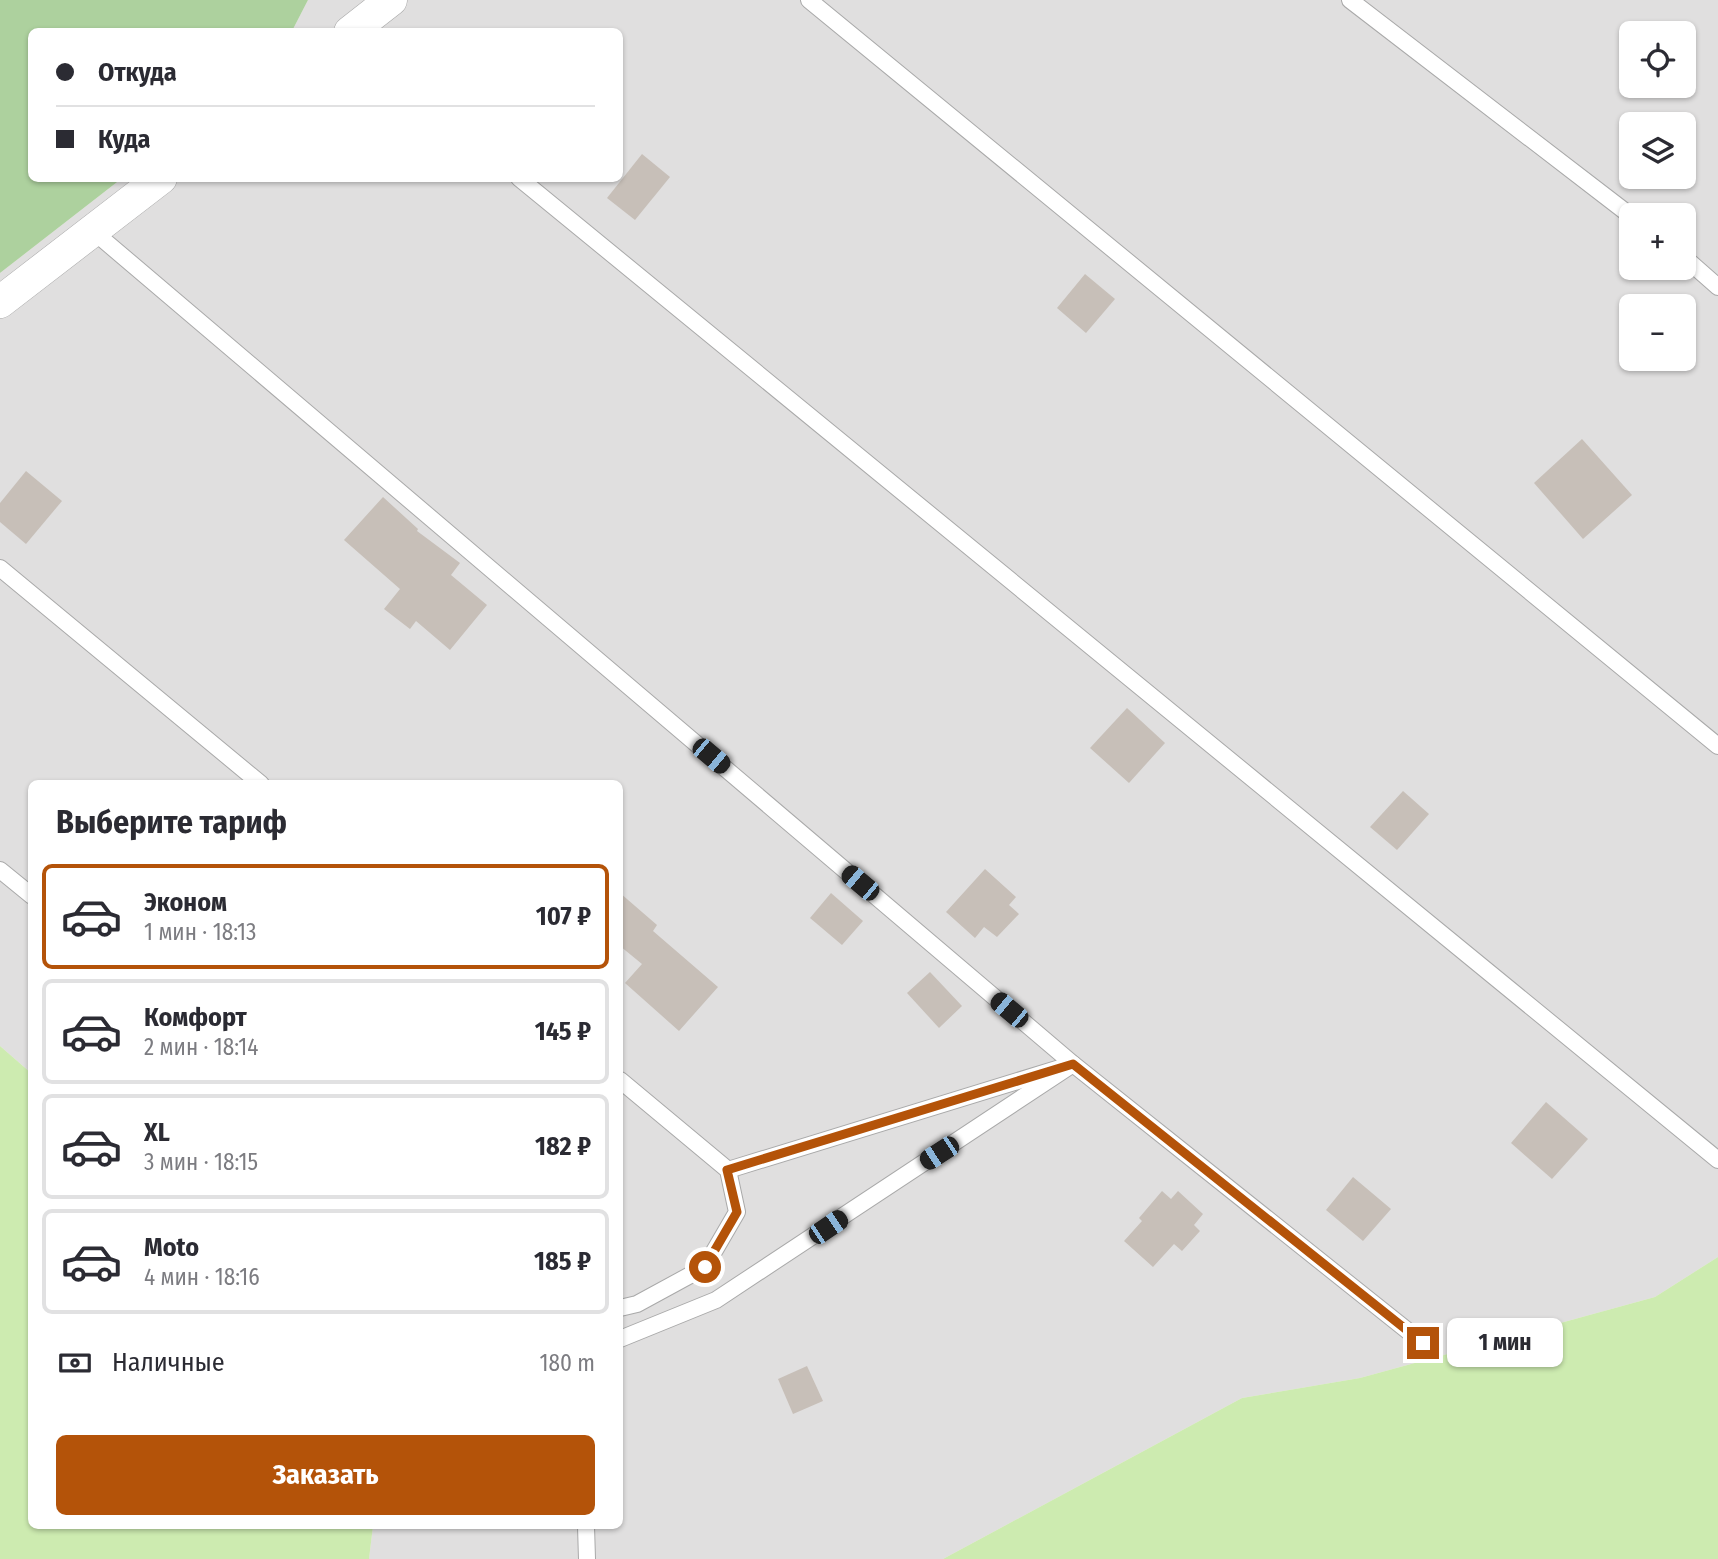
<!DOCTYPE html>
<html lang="ru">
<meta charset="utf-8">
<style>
:root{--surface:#fff;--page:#f2f2f3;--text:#2b2b33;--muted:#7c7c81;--line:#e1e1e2;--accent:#b45309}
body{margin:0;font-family:"Fira Sans Condensed",sans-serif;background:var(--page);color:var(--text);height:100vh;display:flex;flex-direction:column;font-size:26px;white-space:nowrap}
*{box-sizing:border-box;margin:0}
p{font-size:23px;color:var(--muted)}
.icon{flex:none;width:38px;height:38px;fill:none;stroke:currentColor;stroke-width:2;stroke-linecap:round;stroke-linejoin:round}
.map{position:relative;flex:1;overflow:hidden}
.side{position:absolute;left:28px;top:780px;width:595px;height:749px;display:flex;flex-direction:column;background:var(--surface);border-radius:10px;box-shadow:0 2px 5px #0004}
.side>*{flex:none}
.top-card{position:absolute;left:28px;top:28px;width:595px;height:154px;border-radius:10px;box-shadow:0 2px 5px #0004;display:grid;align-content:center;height:154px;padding:0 28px;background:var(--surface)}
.fabs{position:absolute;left:1619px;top:21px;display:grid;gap:14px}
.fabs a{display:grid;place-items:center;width:77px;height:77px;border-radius:10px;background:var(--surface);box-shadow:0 2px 5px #0004;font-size:35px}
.end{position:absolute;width:32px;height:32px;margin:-16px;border:9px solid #b45309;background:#fff;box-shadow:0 0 0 4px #fff}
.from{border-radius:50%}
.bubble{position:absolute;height:49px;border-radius:10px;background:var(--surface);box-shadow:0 2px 5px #0004;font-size:23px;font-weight:700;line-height:49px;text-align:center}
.car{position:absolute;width:21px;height:42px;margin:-21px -10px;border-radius:9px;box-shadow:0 0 5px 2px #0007;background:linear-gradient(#222 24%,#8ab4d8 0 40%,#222 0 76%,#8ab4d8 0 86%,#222 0)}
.top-card b{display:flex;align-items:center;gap:24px;height:66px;font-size:26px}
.top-card b+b{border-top:2px solid var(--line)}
.top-card i{width:18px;height:18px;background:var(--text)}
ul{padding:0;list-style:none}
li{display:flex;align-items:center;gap:21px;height:105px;margin:0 14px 10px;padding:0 14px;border:4px solid var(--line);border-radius:10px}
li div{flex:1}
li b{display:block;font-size:26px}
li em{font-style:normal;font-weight:700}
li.active{border-color:var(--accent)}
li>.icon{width:63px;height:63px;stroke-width:1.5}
h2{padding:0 28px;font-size:32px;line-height:84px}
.pay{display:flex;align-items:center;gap:18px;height:77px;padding:0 28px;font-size:26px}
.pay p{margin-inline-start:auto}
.action{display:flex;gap:14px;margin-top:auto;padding:14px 28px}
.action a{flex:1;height:80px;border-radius:10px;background:var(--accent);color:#fff;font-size:28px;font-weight:700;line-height:80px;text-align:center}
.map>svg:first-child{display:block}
.residential{fill:#e0dfdf;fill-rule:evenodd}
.grass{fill:#cdebb0}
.forest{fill:#add19e}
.building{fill:#c7bfb8}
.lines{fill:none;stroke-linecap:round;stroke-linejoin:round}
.lane-casing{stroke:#a9a9a9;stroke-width:18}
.street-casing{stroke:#a9a9a9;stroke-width:33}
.lane{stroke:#fff;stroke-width:16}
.street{stroke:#fff;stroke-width:32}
.route{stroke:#b45309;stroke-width:9}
</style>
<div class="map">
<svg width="1718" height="1559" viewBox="0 0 1718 1559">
<rect width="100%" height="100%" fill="#f2efe9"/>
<path class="residential" d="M 308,0 L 1718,0 L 1718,1257 L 1655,1297 L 1360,1378 L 1242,1398 L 943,1559 L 369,1559 L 373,1526 L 620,1526 L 620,784 L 32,784 L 31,1073 L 0,1046 L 0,273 L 121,179 L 620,178 L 620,32 L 292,31 ZM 1631,33 L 1684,33 L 1684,86 L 1631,86 ZM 1631,124 L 1684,124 L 1684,177 L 1631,177 ZM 1631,215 L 1684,215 L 1684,268 L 1631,268 ZM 1631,306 L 1684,306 L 1684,359 L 1631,359 Z"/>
<g class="grass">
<path d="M 0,1046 L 31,1073 L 32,1526 L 373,1526 L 369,1559 L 0,1559 Z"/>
<path d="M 1718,1257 L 1718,1559 L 943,1559 L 1242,1398 L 1360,1378 L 1655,1297 Z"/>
</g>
<path class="forest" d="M 0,0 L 308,0 L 292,31 L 32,32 L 32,178 L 121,179 L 0,273 Z"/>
<g class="building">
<path d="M 642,154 L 670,177 L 635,220 L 607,198 Z"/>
<path d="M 1085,274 L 1115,299 L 1086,333 L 1057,308 Z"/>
<path d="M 1582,439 L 1632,495 L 1583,539 L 1534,483 Z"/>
<path d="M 26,471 L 62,501 L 26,544 L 0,522 L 0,503 Z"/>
<path d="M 383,497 L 418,529 L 417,531 L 460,563 L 451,575 L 487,605 L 450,650 L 416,621 L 410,629 L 384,609 L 400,589 L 344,540 Z"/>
<path d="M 1127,708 L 1165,743 L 1129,783 L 1090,748 Z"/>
<path d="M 1403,791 L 1429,814 L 1397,850 L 1370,827 Z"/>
<path d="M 985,869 L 1016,897 L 1009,905 L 1019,914 L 997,937 L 984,927 L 975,938 L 946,912 Z"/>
<path d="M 620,893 L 657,925 L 653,931 L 718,987 L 679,1031 L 625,983 L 642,964 L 620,946 Z"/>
<path d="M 831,893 L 863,921 L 842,945 L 810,918 Z"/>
<path d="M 930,972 L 962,1006 L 939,1028 L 907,993 Z"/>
<path d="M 1546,1102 L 1588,1139 L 1552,1179 L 1511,1143 Z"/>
<path d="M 1353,1177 L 1391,1209 L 1363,1241 L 1326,1210 Z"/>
<path d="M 1162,1191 L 1171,1199 L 1178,1191 L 1203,1214 L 1194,1225 L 1200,1231 L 1182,1251 L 1174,1244 L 1153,1267 L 1124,1241 L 1142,1221 L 1139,1218 Z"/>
<path d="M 807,1366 L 823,1401 L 793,1414 L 778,1379 Z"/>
</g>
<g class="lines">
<defs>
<g id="lane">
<path d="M 809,0 L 1718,746"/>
<path d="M 1350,0 L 1631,216"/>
<path d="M 519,178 L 1718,1160"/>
<path d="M 93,231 L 1073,1064 L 728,1170"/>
<path d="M 1684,257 L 1718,287"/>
<path d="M 0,568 L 261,784"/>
<path d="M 0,870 L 32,896"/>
<path d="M 620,1080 L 728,1170 L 737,1212 L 705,1267 L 637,1304 L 620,1308"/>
<path d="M 620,1339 L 716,1300 L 1073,1064 L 1423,1343"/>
<path d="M 586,1526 L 587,1559"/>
</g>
<g id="street">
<path d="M 350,32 L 391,0"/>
<path d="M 0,302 L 161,178"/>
</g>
</defs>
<use href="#lane" class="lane-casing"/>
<use href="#street" class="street-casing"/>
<use href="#lane" class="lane"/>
<use href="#street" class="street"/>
</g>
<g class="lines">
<path class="route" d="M 705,1267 L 737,1212 L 727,1170 L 1073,1064 L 1423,1343"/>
</g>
</svg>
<div class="fabs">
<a><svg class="icon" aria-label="locate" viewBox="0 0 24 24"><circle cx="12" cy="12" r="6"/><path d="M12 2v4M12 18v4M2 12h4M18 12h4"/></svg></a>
<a><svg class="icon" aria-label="layers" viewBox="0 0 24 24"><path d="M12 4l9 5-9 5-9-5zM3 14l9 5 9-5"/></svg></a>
<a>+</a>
<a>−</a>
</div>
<i class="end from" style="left:705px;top:1267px"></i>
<i class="end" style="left:1423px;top:1343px"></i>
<div class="bubble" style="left:1447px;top:1318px;width:116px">1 мин</div>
<i class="car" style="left:711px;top:756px;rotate:130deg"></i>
<i class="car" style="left:860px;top:883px;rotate:310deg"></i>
<i class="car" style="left:1009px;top:1010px;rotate:310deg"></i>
<i class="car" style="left:939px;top:1153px;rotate:237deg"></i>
<i class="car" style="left:828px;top:1227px;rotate:56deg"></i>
<div class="top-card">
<b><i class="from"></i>Откуда</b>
<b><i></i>Куда</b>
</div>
<section class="side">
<h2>Выберите тариф</h2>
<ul>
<li class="active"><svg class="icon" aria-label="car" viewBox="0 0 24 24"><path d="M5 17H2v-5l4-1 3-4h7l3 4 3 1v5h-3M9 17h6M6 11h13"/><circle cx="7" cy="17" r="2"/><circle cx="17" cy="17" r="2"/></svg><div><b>Эконом</b><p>1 мин · 18:13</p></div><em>107 ₽</em></li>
<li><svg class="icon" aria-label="car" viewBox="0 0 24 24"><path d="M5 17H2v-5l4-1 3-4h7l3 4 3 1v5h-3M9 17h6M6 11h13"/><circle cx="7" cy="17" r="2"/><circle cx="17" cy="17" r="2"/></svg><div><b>Комфорт</b><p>2 мин · 18:14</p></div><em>145 ₽</em></li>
<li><svg class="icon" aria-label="car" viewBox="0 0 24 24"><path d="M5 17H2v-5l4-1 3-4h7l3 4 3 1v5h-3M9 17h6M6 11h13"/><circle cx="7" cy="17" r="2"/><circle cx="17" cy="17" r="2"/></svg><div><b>XL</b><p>3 мин · 18:15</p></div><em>182 ₽</em></li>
<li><svg class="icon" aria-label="car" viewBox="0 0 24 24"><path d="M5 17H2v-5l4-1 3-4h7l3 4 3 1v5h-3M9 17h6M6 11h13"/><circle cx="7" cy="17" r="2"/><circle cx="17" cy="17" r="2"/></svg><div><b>Moto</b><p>4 мин · 18:16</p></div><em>185 ₽</em></li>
</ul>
<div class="pay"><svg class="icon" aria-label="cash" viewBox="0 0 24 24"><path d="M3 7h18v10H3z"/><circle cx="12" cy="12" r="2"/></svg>Наличные<p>180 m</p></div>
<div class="action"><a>Заказать</a></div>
</section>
</div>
